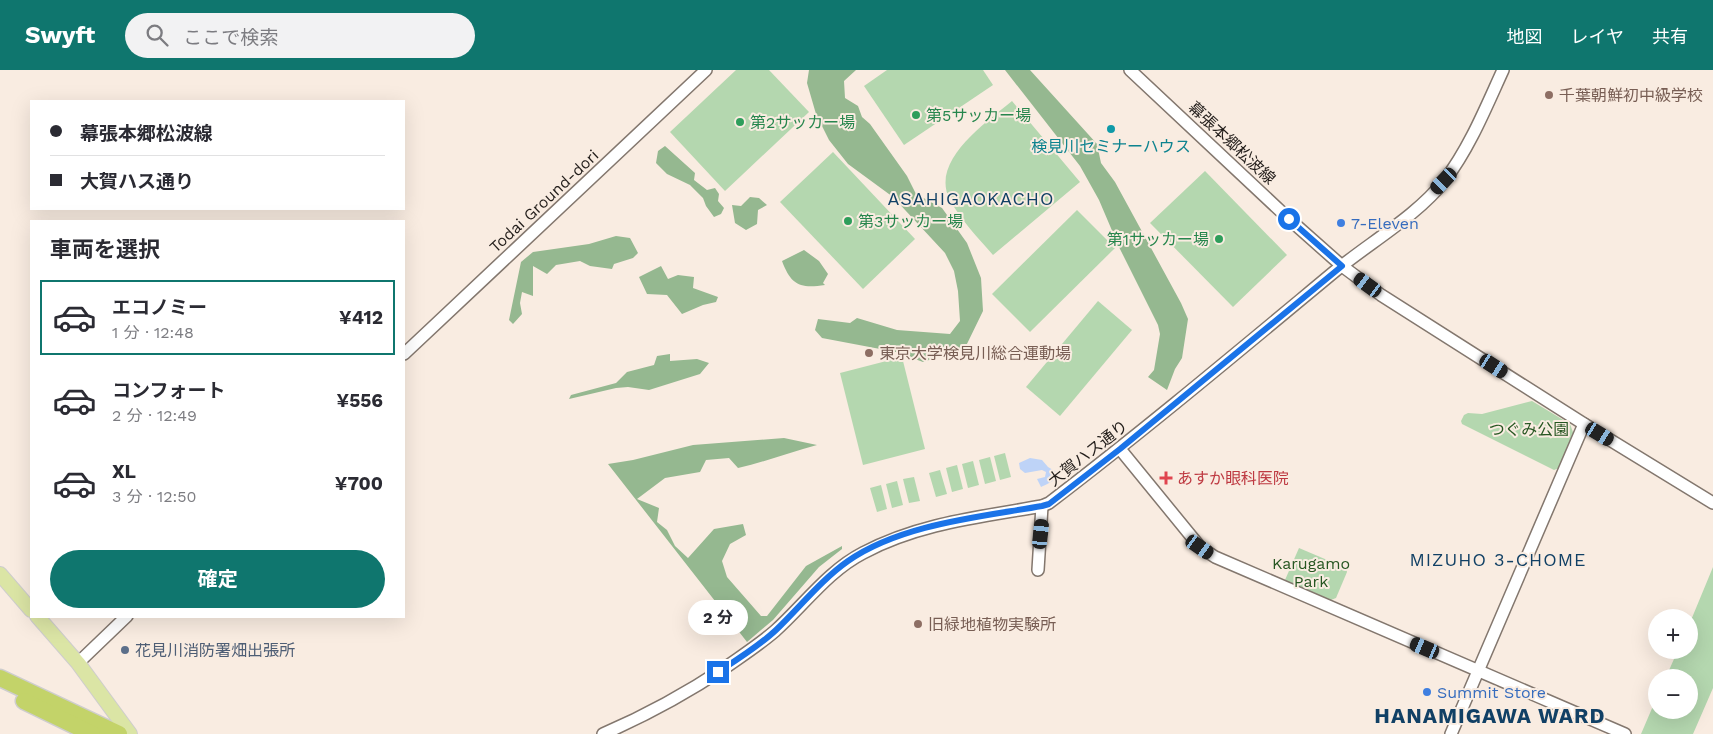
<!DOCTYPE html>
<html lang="ja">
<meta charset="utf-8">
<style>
:root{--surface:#fff;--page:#f2f2f3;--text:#2b2b33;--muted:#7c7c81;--line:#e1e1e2;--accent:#0f766e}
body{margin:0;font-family:"Work Sans","Noto Sans JP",sans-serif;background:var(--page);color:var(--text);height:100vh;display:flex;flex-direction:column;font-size:19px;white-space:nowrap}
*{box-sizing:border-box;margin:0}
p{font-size:16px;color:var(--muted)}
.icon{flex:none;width:28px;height:28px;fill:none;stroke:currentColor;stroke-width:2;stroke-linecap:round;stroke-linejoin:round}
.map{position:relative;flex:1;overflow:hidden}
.drawer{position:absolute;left:30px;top:150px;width:375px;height:398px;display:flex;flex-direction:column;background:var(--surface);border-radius:0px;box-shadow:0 5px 20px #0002}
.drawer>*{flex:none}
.top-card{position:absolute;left:30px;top:30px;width:375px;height:110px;border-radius:0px;box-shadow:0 5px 20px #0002;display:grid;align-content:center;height:110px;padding:0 20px;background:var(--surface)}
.fabs{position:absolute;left:1648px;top:539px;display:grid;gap:10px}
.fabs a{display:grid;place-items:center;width:50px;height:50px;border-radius:50%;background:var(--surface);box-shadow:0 5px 20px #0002;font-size:25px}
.end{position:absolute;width:22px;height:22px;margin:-11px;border:6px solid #1a73e8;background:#fff;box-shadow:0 0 0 2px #fff}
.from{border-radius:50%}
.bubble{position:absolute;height:35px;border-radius:18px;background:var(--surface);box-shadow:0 5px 20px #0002;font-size:16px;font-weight:700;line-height:35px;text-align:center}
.car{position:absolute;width:15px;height:30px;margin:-15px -8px;border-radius:6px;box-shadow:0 0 4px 1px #0007;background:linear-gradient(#222 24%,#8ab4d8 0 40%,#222 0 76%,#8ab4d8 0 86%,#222 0)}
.top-card b{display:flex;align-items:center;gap:18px;height:48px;font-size:19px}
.top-card b+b{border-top:1px solid var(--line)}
.top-card i{width:12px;height:12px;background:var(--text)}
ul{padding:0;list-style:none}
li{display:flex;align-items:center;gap:15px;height:75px;margin:0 10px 8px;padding:0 10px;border:2px solid transparent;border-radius:0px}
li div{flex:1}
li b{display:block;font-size:19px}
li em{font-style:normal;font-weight:700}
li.selected{border-color:var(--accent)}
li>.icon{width:45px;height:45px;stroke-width:1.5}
h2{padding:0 20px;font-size:22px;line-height:60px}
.cta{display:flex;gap:10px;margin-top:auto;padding:10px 20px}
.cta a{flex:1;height:58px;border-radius:30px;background:var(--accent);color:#fff;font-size:20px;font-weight:700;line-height:58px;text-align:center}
header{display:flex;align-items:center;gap:30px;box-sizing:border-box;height:70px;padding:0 25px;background:var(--accent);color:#fff}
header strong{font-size:24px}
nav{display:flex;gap:28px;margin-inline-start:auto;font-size:18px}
.search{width:350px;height:45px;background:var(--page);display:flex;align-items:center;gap:12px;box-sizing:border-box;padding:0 18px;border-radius:28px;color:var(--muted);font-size:19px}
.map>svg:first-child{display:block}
.green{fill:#b4d7af}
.forest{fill:#95b890}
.water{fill:#bed3f7}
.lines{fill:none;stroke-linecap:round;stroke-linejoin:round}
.tertiary-casing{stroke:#83776e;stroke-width:14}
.primary-casing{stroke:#cecdcd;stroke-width:16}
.motorway-casing{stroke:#cecdcd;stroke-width:19}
.tertiary{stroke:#fff;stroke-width:11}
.primary{stroke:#dbe5a5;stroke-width:14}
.motorway{stroke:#c3d369;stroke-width:16}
.route{stroke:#1a73e8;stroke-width:6}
.education-dot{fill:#8d6e63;stroke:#f9ece1;stroke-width:2}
.leisure-dot{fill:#2e9e5b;stroke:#f9ece1;stroke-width:2}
.culture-dot{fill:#0f9aa8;stroke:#f9ece1;stroke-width:2}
.shop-dot{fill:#3f7fe0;stroke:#f9ece1;stroke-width:2}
.health-dot{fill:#e0444e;stroke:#f9ece1;stroke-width:2}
.service-dot{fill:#5c6f8a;stroke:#f9ece1;stroke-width:2}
.labels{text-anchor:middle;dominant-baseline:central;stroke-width:4;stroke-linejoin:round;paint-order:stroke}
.education-label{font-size:16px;fill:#785e54;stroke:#f9ece1;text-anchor:start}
.leisure-label{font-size:16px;fill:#27864d;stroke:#f9ece1;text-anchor:start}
.street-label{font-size:16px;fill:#221d1a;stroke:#f9ece1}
.culture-label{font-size:16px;fill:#0d838f;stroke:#f9ece1}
.shop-label{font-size:16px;fill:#366cbe;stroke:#f9ece1;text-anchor:start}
.park-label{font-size:16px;fill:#265621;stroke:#f9ece1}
.health-label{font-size:16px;fill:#be3a42;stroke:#f9ece1;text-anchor:start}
.service-label{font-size:16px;fill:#4e5e75;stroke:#f9ece1;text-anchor:start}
.neighbourhood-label{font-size:18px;letter-spacing:1px;fill:#114065;stroke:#f9ece1}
.district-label{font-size:21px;font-weight:bold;letter-spacing:1px;fill:#114065;stroke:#f9ece1}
</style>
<header>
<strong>Swyft</strong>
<div class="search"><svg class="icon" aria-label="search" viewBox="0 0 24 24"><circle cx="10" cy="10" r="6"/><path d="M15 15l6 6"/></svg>ここで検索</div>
<nav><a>地図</a><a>レイヤ</a><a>共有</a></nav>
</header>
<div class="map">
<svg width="1713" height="664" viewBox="0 0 1713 664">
<rect width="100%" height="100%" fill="#f9ece1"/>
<g class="green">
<path d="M 736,0 L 769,0 L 809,42 L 725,121 L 670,62 Z"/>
<path d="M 887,0 L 983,0 L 993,15 L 904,75 L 864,16 Z"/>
<path d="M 1012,31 L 1080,112 L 993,185 C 978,168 961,150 950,130 C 929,91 987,52 1012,31 Z"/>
<path d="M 833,82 L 915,169 L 863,219 L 780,132 Z"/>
<path d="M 1205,101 L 1287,185 L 1233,237 L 1150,153 Z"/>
<path d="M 1077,140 L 1115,178 L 1030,262 L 992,224 Z"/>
<path d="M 1098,231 L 1132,260 L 1060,346 L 1026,317 Z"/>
<path d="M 902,287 L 925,379 L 863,395 L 840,303 Z"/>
<path d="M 1532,331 L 1570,354 L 1574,365 L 1559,398 L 1554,400 L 1462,354 L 1461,351 L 1464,345 L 1468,343 L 1482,344 Z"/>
<path d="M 1005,383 L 1011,407 L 1000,410 L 994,386 Z"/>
<path d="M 990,387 L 996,411 L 985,414 L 979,390 Z"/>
<path d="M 973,391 L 979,415 L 968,418 L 962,394 Z"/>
<path d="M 957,395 L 963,419 L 952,422 L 946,398 Z"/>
<path d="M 940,400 L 947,424 L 936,427 L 929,403 Z"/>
<path d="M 914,407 L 920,431 L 909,433 L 903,409 Z"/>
<path d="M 897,411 L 903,435 L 892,438 L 886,414 Z"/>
<path d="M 881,415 L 887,439 L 877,442 L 870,418 Z"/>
<path d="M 1299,478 L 1346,498 L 1347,502 L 1336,528 L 1331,530 L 1285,510 Z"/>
<path d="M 1713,497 L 1713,618 L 1693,664 L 1641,664 L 1656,629 L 1656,640 L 1689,640 L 1689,608 L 1666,607 L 1678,580 L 1689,580 L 1689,555 Z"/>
</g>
<g class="forest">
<path d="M 809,0 L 856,0 L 844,11 L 845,28 L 858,36 L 862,47 L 870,54 L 907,106 L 916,124 L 942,138 L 967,173 L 981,208 L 983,241 L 965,278 L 923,292 L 896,282 L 822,268 L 815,260 L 818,249 L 850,253 L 857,248 L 897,260 L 950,264 L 960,251 L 958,221 L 954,201 L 945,183 L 893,127 L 848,94 L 829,70 L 816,44 L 807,13 Z"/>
<path d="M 1005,0 L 1030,0 L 1097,74 L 1101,93 L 1115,112 L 1181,233 L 1188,249 L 1182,288 L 1175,299 L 1167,320 L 1148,307 L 1154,300 L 1160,264 L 1158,255 L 1119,177 L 1099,130 L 1080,96 Z"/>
<path d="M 665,76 L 695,103 L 694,110 L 707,120 L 715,118 L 719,124 L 718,131 L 724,138 L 721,144 L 714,147 L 706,136 L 703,128 L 690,115 L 667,104 L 656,93 L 658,81 Z"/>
<path d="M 750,127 L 759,128 L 767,135 L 758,140 L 757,154 L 746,160 L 735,153 L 732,135 L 741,136 Z"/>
<path d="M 616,166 L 630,168 L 638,183 L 633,188 L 614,194 L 612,199 L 590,196 L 580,191 L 556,195 L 547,204 L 533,196 L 533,226 L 522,222 L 520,233 L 522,244 L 513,254 L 509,250 L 521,192 L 533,182 L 589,174 Z"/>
<path d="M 804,180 L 819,191 L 828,204 L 823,213 L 825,215 C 800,219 791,215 782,191 Z"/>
<path d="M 661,196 L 668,209 L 678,205 L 694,207 L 693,218 L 718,227 L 716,232 L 703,235 L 682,244 L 667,225 L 647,224 L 639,207 Z"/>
<path d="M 670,284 L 670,291 L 697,289 L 709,293 L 700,304 L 649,320 L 628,317 L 616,318 L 569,329 L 571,325 L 616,313 L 627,302 L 654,295 L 657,286 Z"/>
<path d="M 784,368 L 817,375 C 790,382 765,392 738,398 L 729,388 L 706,390 L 700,402 L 665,408 L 637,429 L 659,438 L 657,452 L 667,460 L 675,476 L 688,488 L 714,459 L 743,454 L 746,465 L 730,474 L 722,491 L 727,507 L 761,546 L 767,546 L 806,496 L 842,476 L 842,479 L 819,497 L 773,550 L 747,572 L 608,394 L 633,390 L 693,375 Z"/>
</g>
<path class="water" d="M 1030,388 L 1042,390 L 1048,397 L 1058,403 L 1059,406 C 1055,410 1046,415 1041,417 L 1037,409 L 1045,407 L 1046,402 L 1042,400 L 1025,403 L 1020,399 L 1019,393 Z"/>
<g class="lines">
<defs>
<g id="tertiary">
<path d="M 1130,0 L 1289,149 L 1342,196 L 1381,225 L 1584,354 L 1713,433"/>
<path d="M 404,284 L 706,0"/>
<path d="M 1120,379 L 1200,477 L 1215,487 L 1625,664"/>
<path d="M 1038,500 L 1042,436"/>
<path d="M 78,593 L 127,546"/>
<path d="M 603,664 C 647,645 687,623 726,597 C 743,585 760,574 775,561 C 804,535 828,501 863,483 C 919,453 981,447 1042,436 L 1049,433 C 1146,359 1240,280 1334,202 C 1369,173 1417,146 1445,110 C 1470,77 1486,37 1503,0"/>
<path d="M 1451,664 L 1584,354"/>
</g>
<g id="primary">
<path d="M 0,504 L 31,540"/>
<path d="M 37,546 L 78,593 L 130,664"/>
</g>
<g id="motorway">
<path d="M 0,608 L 119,664"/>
<path d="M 24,631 L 92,664"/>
</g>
</defs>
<use href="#tertiary" class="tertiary-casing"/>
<use href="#primary" class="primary-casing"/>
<use href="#motorway" class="motorway-casing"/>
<use href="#tertiary" class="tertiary"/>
<use href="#primary" class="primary"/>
<use href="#motorway" class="motorway"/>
</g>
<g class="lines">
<path class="route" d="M 718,602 C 738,589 759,576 776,560 C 800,537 821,510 848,491 C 901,454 980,447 1042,436 L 1049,434 L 1120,379 L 1342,196 L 1289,149"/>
</g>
<g class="education-dot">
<circle cx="1549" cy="25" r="5"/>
<circle cx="869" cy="283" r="5"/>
<circle cx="918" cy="554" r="5"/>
</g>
<g class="leisure-dot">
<circle cx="916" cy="45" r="5"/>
<circle cx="740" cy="52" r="5"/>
<circle cx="848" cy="151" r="5"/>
<circle cx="1219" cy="169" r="5"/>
</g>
<circle class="culture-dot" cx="1111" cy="59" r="5"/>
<g class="shop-dot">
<circle cx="1341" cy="153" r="5"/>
<circle cx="1427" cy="622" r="5"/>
</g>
<path class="health-dot" d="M1163.5 400.5h5v5h5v5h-5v5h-5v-5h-5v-5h5z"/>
<circle class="service-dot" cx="125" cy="580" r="5"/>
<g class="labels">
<g class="education-label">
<text x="1559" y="25">千葉朝鮮初中級学校</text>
<text x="879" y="283">東京大学検見川総合運動場</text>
<text x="928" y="554">旧緑地植物実験所</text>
</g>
<g class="leisure-label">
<text x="926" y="45">第5サッカー場</text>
<text x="750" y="52">第2サッカー場</text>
<text x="858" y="151">第3サッカー場</text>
<text x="1209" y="169" text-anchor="end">第1サッカー場</text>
</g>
<g class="street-label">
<text transform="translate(1232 73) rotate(43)">幕張本郷松波線</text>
<text transform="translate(544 131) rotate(-43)">Todai Ground-dori</text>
<text transform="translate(1088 383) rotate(-38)">大賀ハス通り</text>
</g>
<g class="culture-label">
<text x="1111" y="76">検見川セミナーハウス</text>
</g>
<g class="shop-label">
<text x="1351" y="153">7-Eleven</text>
<text x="1437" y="622">Summit Store</text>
</g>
<g class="park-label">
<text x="1529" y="359">つぐみ公園</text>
<text x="1311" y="493">Karugamo<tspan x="1311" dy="18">Park</tspan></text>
</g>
<g class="health-label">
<text x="1177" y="408">あすか眼科医院</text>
</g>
<g class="service-label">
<text x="135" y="580">花見川消防署畑出張所</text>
</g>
<g class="neighbourhood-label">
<text x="971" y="128">ASAHIGAOKACHO</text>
<text x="1498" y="489">MIZUHO 3-CHOME</text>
</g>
<g class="district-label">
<text x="1490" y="645">HANAMIGAWA WARD</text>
</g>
</g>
</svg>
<div class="fabs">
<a>+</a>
<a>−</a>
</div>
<i class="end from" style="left:1289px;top:149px"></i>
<i class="end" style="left:718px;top:602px"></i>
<div class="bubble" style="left:688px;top:530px;width:60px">2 分</div>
<i class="car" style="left:1444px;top:111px;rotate:224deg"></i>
<i class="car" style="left:1368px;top:215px;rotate:306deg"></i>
<i class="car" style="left:1494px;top:296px;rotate:123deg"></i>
<i class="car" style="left:1600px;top:364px;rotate:121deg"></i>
<i class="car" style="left:1041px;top:464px;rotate:6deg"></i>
<i class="car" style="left:1200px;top:477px;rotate:125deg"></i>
<i class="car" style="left:1425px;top:578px;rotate:293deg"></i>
<div class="top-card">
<b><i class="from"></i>幕張本郷松波線</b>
<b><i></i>大賀ハス通り</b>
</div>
<section class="drawer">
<h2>車両を選択</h2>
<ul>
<li class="selected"><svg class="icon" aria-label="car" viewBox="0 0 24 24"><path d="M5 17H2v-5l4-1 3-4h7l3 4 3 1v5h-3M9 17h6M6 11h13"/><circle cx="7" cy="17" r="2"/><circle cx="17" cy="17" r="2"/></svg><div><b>エコノミー</b><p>1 分 · 12:48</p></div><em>¥412</em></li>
<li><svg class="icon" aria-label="car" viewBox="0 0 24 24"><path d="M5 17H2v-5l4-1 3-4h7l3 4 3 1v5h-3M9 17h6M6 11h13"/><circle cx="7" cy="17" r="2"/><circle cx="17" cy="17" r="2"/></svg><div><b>コンフォート</b><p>2 分 · 12:49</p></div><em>¥556</em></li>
<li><svg class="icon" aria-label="car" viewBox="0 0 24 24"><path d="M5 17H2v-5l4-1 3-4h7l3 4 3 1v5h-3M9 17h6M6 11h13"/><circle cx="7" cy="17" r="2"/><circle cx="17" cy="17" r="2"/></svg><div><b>XL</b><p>3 分 · 12:50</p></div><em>¥700</em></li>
</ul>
<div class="cta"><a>確定</a></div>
</section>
</div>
